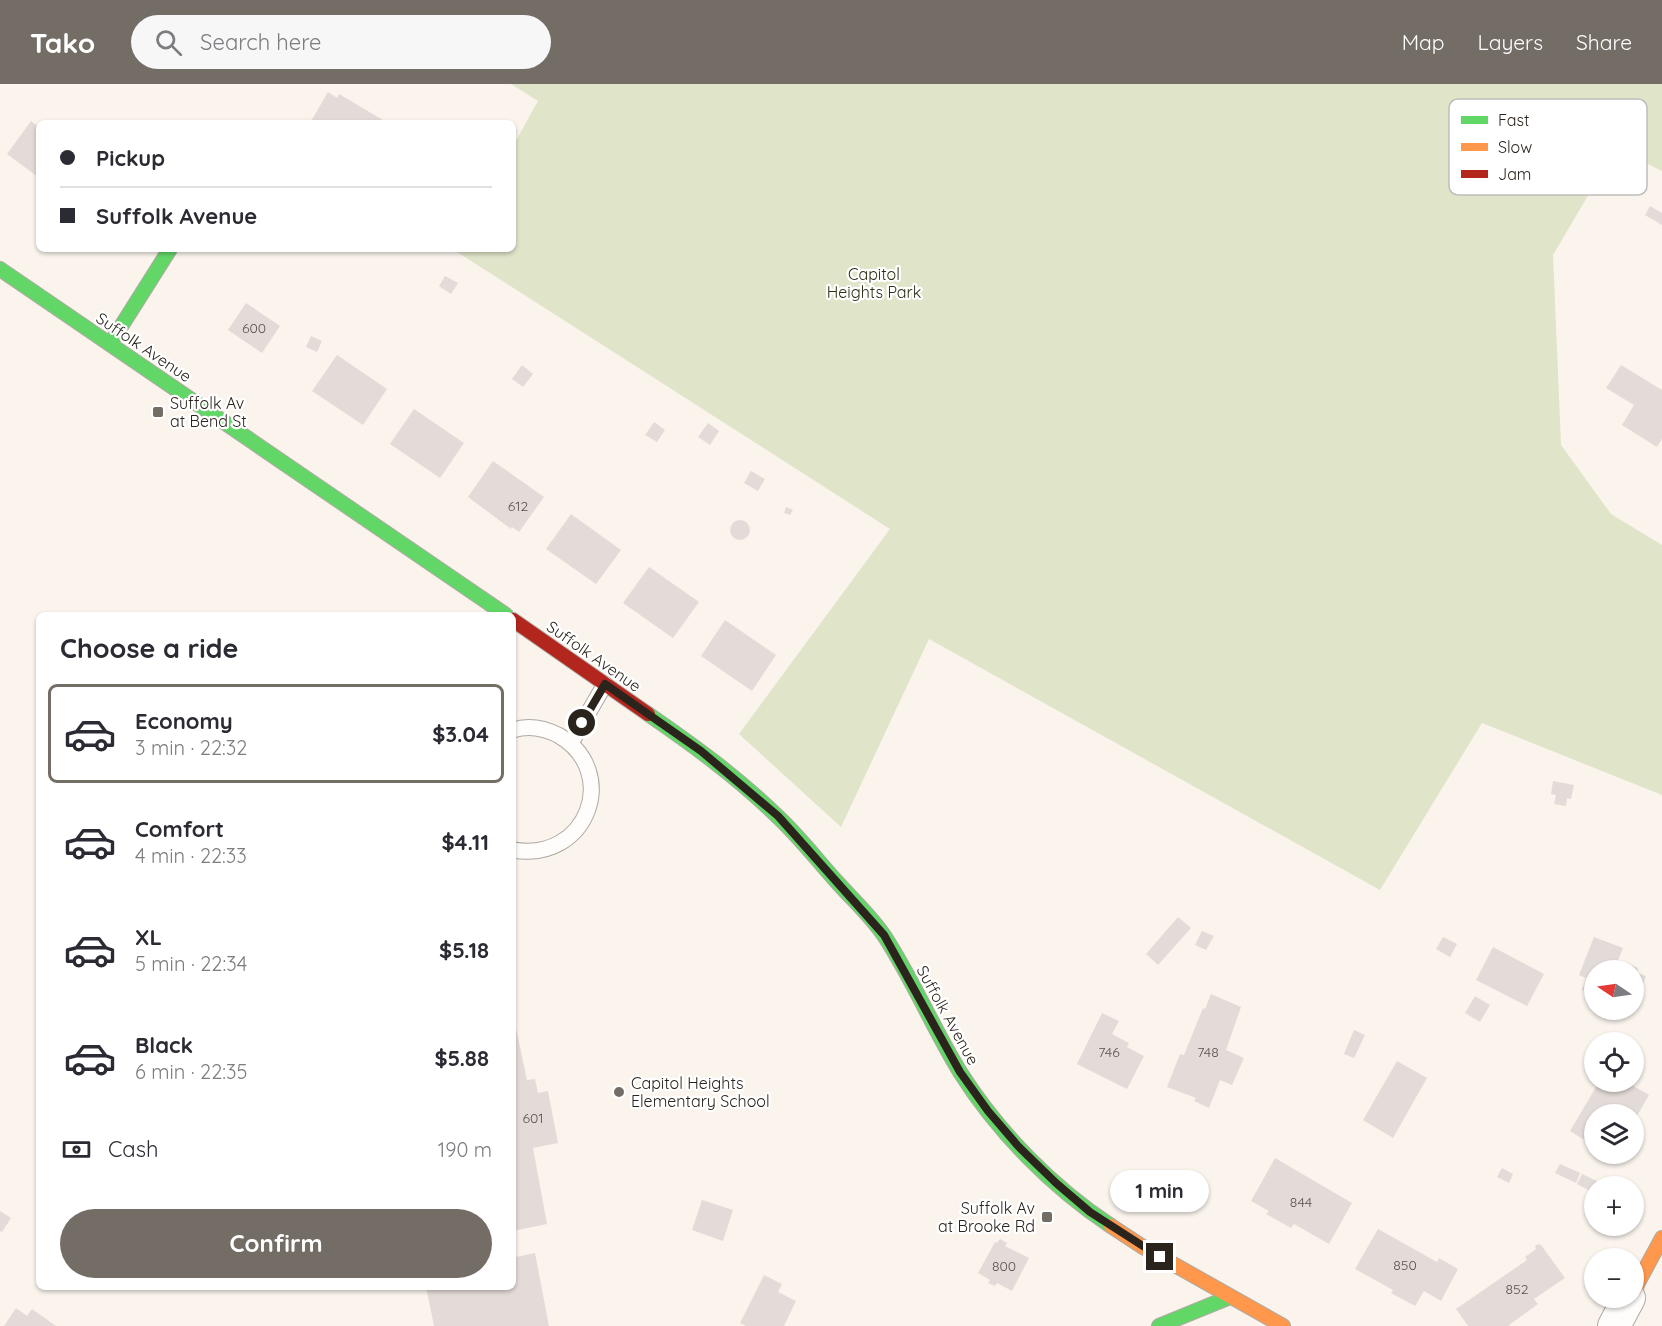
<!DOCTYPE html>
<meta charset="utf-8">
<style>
:root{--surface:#fff;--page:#f7f7f7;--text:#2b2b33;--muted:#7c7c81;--line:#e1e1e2;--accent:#736d66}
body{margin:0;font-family:Quicksand,sans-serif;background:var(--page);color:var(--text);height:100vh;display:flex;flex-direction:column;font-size:22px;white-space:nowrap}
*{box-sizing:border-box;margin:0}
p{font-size:20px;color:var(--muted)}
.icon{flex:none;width:33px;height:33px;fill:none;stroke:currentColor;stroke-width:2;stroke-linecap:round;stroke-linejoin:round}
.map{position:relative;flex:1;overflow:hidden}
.panel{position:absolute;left:36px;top:528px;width:480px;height:678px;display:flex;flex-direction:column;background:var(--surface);border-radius:9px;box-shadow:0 2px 4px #0004}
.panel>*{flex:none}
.banner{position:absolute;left:36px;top:36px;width:480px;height:132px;border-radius:9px;box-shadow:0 2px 4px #0004;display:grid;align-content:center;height:132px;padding:0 24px;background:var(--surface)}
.needle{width:39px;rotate:283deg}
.buttons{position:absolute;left:1584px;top:876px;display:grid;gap:12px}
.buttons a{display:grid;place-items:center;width:60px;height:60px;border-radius:50%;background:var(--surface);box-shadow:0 2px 4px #0004;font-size:30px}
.end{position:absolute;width:27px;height:27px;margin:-14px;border:8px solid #2b241d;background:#fff;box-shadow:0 0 0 3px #fff}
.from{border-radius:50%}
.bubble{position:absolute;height:42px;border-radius:21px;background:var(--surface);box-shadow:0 2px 4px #0004;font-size:20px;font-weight:800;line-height:42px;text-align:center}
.banner b{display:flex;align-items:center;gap:21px;height:57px;font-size:22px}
.banner b+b{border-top:2px solid var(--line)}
.banner i{width:15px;height:15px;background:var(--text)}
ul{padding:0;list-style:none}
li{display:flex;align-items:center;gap:18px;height:99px;margin:0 12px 9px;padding:0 12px;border:3px solid transparent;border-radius:9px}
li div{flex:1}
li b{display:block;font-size:22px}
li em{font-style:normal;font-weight:800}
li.on{border-color:var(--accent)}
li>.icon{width:54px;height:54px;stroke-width:1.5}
h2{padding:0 24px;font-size:27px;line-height:72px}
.pay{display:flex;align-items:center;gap:15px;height:66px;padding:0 24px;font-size:22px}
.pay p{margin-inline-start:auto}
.primary-button{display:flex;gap:12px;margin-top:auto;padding:12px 24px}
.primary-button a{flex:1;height:69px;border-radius:36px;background:var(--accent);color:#fff;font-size:24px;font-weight:800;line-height:69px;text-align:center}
header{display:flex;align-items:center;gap:36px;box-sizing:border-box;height:84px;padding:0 30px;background:var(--accent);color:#fff}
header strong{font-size:28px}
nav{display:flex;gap:33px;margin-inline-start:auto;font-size:21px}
.search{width:420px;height:54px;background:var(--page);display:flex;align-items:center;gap:15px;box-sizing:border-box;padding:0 21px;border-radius:33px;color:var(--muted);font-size:22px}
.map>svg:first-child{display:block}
.green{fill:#e0e4c9}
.building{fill:#e3dbd7}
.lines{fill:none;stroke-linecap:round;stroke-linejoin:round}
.lane-casing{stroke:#afaaa3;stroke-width:17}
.street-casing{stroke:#afaaa3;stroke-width:34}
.fast-casing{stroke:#afaaa3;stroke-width:16}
.slow-casing{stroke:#afaaa3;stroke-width:16}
.jam-casing{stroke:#afaaa3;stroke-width:16}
.lane{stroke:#fefdfc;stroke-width:15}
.street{stroke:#fefdfc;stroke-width:32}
.fast{stroke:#63d668;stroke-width:14}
.slow{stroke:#ff974d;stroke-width:14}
.jam{stroke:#b3261e;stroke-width:14}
.route{stroke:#2b241d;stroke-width:8}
.poi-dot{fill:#736d66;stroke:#fff;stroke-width:2}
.labels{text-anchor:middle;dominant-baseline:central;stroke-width:4.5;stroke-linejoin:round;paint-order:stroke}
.number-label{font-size:14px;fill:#5a534c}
.park-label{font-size:16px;fill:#2a3112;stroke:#fff}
.street-label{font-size:16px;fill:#2b241d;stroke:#fff}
.poi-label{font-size:16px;fill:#2b241d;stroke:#fff;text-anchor:start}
.key{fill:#fff;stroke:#bfbdbb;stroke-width:1.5}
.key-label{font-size:16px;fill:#2b241d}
</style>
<header>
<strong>Tako</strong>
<div class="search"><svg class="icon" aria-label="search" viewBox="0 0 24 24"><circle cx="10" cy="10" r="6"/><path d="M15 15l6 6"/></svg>Search here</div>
<nav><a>Map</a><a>Layers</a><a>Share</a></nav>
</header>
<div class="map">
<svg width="1662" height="1242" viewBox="0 0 1662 1242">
<rect width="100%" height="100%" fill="#faf4ed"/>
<path class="green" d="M 511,0 L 1662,0 L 1662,87 L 1616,64 L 1553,171 L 1561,361 L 1611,430 L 1662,461 L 1662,711 L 1482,639 L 1380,806 L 929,555 L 841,743 L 739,650 L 890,445 L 454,166 L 513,165 L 513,62 L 538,17 Z"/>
<g class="building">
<path d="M 328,8 L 337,14 L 339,10 L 388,39 L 310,39 Z"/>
<path d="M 31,37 L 39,43 L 39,98 L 36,96 L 38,93 L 7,70 Z"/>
<path d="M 1650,122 L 1662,129 L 1662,141 L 1645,131 Z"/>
<path d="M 445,192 L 458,199 L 451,210 L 439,202 Z"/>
<path d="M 246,219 L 280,242 L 262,269 L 228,246 Z"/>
<path d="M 311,252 L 322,257 L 317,268 L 306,263 Z"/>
<path d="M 337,271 L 387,305 L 363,341 L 312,307 Z"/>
<path d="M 522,281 L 533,290 L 523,303 L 512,295 Z"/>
<path d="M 1621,281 L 1662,306 L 1662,355 L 1657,363 L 1622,341 L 1634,321 L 1606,304 Z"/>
<path d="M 414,325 L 464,359 L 440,394 L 390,360 Z"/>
<path d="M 654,338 L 665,346 L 657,358 L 645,351 Z"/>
<path d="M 708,339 L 719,347 L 710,361 L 698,353 Z"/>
<path d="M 493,377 L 544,413 L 519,448 L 512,443 L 511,445 L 468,413 Z"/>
<path d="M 751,387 L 765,395 L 758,407 L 744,399 Z"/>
<path d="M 786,423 L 793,426 L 790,431 L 784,429 Z"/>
<path d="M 571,430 L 621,466 L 596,500 L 546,465 Z"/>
<circle cx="740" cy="446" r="10"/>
<path d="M 649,483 L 699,518 L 673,554 L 623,519 Z"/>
<path d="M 725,536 L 776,571 L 752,607 L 701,572 Z"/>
<path d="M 1553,697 L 1574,701 L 1571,715 L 1567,714 L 1566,722 L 1554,720 L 1556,711 L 1551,710 Z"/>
<path d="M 1178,833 L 1191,844 L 1158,881 L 1146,870 Z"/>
<path d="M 1202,847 L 1214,852 L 1206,866 L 1195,861 Z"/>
<path d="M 1443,853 L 1457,860 L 1450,873 L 1436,865 Z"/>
<path d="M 1594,853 L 1623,864 L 1618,876 L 1638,884 L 1637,889 L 1646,892 L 1634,922 L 1634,886 L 1594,886 L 1594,910 L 1582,906 L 1586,894 L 1579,891 Z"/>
<path d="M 1493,863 L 1544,890 L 1527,922 L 1476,896 Z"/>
<path d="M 1211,910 L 1241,923 L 1226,966 L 1244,974 L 1232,1001 L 1220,996 L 1209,1024 L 1194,1017 L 1196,1014 L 1167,1003 L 1180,970 L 1184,971 L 1203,924 L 1205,925 Z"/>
<path d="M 1475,912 L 1490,921 L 1480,938 L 1465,929 Z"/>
<path d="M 1102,929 L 1119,937 L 1112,950 L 1129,959 L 1127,963 L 1144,972 L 1127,1005 L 1077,980 Z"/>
<path d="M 513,930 L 527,996 L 535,995 L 538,1009 L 548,1007 L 558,1059 L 533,1064 L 547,1140 L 513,1147 Z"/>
<path d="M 1354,946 L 1365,951 L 1354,974 L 1344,970 Z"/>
<path d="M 1397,977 L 1427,994 L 1393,1054 L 1363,1036 Z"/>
<path d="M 1599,998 L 1626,998 L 1649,1011 L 1634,1037 L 1634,1030 L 1594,1030 L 1594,1062 L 1570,1047 Z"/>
<path d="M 1275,1074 L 1352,1119 L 1329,1160 L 1294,1140 L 1291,1144 L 1266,1130 L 1269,1127 L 1251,1117 Z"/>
<path d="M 1560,1080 L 1580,1089 L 1576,1099 L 1555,1089 Z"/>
<path d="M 1502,1084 L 1513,1090 L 1509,1099 L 1497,1093 Z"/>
<path d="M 1582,1090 L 1607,1102 L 1594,1102 L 1594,1109 L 1577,1100 Z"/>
<path d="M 702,1116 L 733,1126 L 723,1157 L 692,1146 Z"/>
<path d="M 0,1127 L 11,1134 L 2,1148 L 0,1147 Z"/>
<path d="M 1378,1145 L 1437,1178 L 1439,1174 L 1458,1185 L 1441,1217 L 1424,1207 L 1415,1222 L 1391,1209 L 1393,1206 L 1355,1185 Z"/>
<path d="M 1000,1155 L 1007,1159 L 1005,1162 L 1029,1174 L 1012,1207 L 997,1199 L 995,1202 L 988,1199 L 990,1196 L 978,1189 L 995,1158 L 997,1159 Z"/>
<path d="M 1538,1160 L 1541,1161 L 1565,1194 L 1534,1215 L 1538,1220 L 1509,1241 L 1510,1242 L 1468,1242 L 1456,1225 L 1527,1176 L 1525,1173 L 1536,1165 L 1535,1162 Z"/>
<path d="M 513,1163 L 516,1173 L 535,1169 L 549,1242 L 434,1242 L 426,1203 L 513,1203 Z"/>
<path d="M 764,1191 L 782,1200 L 778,1208 L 796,1217 L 784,1242 L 746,1242 L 740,1239 Z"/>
<path d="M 16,1224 L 27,1232 L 32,1225 L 56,1242 L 4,1242 Z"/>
</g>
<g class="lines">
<defs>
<g id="lane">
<path d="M 513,646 C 528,641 544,644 558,651 C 621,687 588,779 513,766"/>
<path d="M 571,659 L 605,600"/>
</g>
<path id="street" d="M 1614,1242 L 1629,1214"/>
<g id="fast">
<path d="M 0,185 L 506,531"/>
<path d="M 110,260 L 170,165"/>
<path d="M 648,630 C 693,661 737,693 776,731 C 798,751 817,776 837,798 C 853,816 872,833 885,853 C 913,896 933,944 960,988 C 998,1048 1052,1103 1111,1142"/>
<path d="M 1159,1242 L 1230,1213"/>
</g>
<g id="slow">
<path d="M 1111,1142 L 1143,1163 L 1283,1242"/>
<path d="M 1634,1206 L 1662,1154"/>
</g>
<path id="jam" d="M 513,536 L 648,630"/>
</defs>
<use href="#lane" class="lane-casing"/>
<use href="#street" class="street-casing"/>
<use href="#fast" class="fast-casing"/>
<use href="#slow" class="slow-casing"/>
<use href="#jam" class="jam-casing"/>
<use href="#lane" class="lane"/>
<use href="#street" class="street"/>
<use href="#fast" class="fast"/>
<use href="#slow" class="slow"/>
<use href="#jam" class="jam"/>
</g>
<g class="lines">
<path class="route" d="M 582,639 L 605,600 L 701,667 L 778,732 L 884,851 L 960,988 L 988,1027 L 1018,1062 L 1056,1099 L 1090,1128 L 1160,1173"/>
</g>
<g class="poi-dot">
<rect x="152" y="322" width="12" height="12" rx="3"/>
<circle cx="619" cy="1008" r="6"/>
<rect x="1041" y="1127" width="12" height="12" rx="3"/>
</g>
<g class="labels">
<g class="number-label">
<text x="254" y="244">600</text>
<text x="518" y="422">612</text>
<text x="1109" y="968">746</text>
<text x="1208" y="968">748</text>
<text x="533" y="1034">601</text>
<text x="1301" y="1118">844</text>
<text x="1405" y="1181">850</text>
<text x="1004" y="1182">800</text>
<text x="1517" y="1205">852</text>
</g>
<g class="park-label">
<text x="874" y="190">Capitol<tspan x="874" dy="18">Heights Park</tspan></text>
</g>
<g class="street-label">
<text transform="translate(144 263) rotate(34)">Suffolk Avenue</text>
<text transform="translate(594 572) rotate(35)">Suffolk Avenue</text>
<text transform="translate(948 931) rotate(61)">Suffolk Avenue</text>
</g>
<g class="poi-label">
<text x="170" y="319">Suffolk Av<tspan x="170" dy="18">at Bend St</tspan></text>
<text x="631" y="999">Capitol Heights<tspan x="631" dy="18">Elementary School</tspan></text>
<text x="1035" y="1124" text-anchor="end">Suffolk Av<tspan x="1035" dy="18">at Brooke Rd</tspan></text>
</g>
</g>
<rect x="1449" y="15" width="198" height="96" rx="9" class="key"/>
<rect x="1461" y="32" width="27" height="8" fill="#63d668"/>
<rect x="1461" y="59" width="27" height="8" fill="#ff974d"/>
<rect x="1461" y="86" width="27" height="8" fill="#b3261e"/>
<g class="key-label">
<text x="1498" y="42">Fast</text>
<text x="1498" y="69">Slow</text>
<text x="1498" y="96">Jam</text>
</g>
</svg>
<div class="buttons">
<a><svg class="needle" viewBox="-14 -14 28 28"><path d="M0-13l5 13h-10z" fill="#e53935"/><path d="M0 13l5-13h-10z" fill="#7c7c81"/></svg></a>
<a><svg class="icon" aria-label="locate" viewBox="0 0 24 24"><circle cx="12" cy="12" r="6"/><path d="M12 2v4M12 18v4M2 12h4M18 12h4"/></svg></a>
<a><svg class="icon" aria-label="layers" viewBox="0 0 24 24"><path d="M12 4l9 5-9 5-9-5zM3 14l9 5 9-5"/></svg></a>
<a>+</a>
<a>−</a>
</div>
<i class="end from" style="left:582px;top:639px"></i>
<i class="end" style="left:1160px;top:1173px"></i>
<div class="bubble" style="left:1110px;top:1086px;width:99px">1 min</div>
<div class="banner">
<b><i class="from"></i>Pickup</b>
<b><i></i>Suffolk Avenue</b>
</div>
<section class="panel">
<h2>Choose a ride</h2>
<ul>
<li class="on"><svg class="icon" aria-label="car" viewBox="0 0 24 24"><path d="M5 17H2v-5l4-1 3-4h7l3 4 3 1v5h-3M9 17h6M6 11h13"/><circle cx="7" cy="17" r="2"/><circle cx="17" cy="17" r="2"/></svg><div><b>Economy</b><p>3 min · 22:32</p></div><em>$3.04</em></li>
<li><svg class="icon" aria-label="car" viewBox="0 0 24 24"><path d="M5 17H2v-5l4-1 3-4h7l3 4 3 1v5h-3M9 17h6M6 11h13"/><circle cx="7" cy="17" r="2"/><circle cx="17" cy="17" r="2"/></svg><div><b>Comfort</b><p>4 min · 22:33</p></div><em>$4.11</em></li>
<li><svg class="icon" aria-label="car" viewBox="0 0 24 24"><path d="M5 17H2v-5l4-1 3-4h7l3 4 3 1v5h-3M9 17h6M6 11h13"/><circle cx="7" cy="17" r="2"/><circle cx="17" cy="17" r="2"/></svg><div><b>XL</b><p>5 min · 22:34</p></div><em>$5.18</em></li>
<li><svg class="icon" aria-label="car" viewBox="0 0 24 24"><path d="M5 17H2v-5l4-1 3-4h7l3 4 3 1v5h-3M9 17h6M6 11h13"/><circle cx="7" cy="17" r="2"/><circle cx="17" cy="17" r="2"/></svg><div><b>Black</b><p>6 min · 22:35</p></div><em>$5.88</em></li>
</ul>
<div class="pay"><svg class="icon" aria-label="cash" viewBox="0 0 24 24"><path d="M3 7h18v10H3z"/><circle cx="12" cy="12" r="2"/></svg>Cash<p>190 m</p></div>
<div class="primary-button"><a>Confirm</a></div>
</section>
</div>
